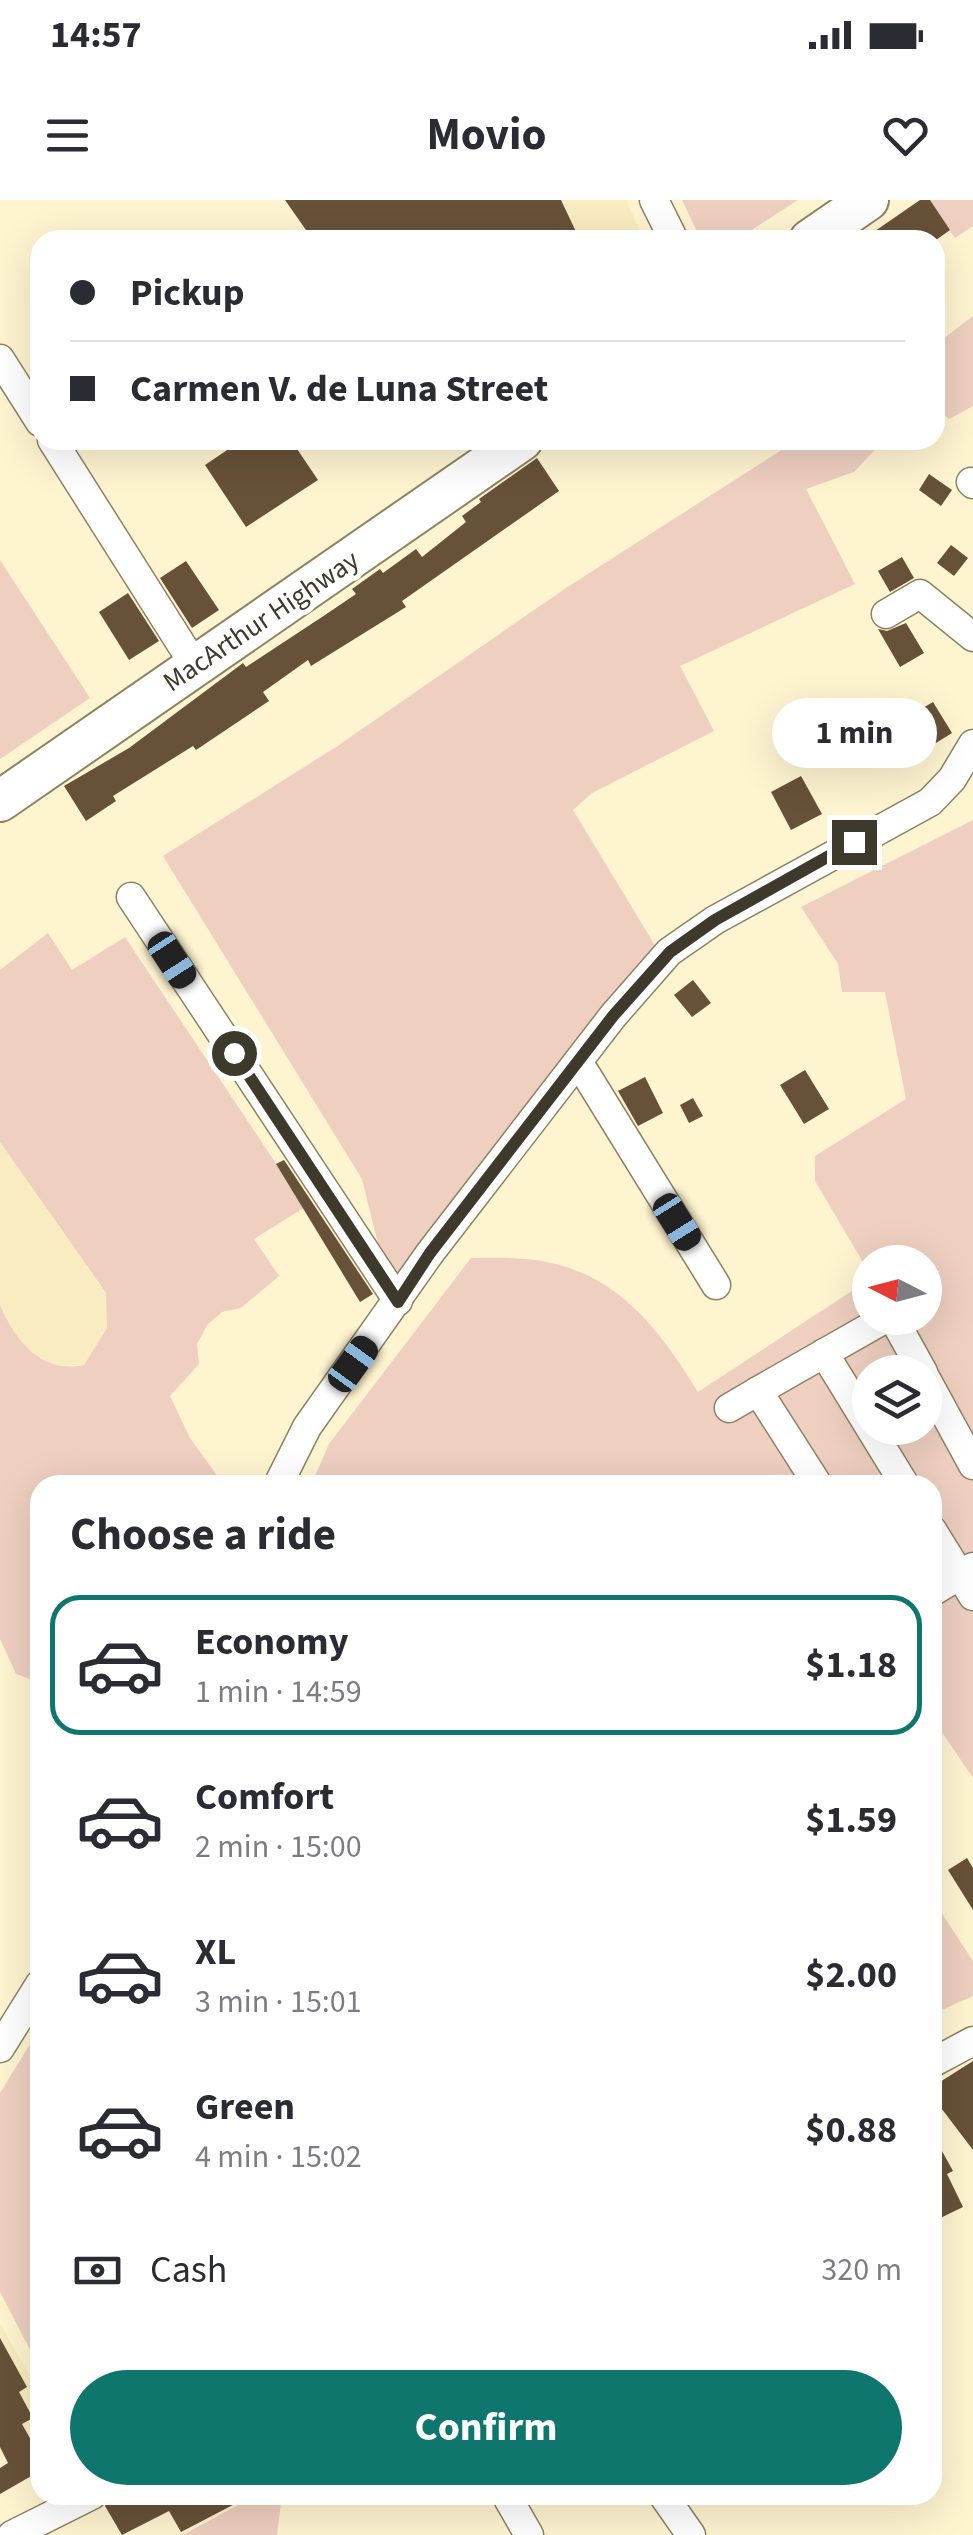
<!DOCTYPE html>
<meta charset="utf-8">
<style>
:root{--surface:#fff;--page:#f7f7f7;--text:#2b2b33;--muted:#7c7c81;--line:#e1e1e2;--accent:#0f766e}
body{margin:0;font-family:"Source Sans 3",sans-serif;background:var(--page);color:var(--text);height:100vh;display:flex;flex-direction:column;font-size:38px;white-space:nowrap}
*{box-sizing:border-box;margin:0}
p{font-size:32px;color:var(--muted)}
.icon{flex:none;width:55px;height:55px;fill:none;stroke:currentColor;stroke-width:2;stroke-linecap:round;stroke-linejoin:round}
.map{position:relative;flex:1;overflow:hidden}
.panel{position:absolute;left:30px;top:1275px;width:912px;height:1030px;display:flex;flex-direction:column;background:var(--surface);border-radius:30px;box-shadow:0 10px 40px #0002}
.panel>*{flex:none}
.hud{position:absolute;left:30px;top:30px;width:915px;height:220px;border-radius:30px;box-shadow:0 10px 40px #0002;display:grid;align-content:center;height:220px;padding:0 40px;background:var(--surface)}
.needle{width:65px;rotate:276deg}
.tools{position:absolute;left:852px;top:1045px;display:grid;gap:20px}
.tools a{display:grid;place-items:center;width:90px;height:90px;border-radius:50%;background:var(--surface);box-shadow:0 10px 40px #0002;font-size:50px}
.end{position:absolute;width:45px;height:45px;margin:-22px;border:12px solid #3d392b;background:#fff;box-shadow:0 0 0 5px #fff}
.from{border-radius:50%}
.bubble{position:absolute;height:70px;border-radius:35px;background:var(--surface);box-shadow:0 10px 40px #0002;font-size:32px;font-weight:700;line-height:70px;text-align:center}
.car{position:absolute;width:30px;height:60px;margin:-30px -15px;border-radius:12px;box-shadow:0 0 8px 2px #0007;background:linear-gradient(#222 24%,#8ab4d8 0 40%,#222 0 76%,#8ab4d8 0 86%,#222 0)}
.hud b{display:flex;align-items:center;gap:35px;height:95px;font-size:38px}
.hud b+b{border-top:2px solid var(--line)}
.hud i{width:25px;height:25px;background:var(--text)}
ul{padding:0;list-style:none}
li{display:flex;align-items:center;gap:30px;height:140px;margin:0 20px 15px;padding:0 20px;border:5px solid transparent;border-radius:30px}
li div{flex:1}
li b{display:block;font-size:38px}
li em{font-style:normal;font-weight:700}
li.selected{border-color:var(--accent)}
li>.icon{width:90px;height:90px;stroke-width:1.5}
h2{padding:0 40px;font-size:45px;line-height:120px}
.pay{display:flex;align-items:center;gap:25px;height:110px;padding:0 40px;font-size:38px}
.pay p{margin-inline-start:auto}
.action{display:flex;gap:20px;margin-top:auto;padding:20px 40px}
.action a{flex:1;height:115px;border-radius:60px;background:var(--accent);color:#fff;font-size:40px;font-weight:700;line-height:115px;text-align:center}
.status{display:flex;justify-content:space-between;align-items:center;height:70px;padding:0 50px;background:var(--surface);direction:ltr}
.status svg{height:28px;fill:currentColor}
header{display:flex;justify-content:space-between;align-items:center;height:130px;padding:0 40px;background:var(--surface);font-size:45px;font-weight:700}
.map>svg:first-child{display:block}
.built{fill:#f9ecc0}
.green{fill:#eecfc0;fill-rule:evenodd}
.building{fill:#675138}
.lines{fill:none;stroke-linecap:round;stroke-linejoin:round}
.minor-casing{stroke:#8d8362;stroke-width:31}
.highway-casing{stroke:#8d8362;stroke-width:44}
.minor{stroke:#fff;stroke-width:28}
.highway{stroke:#fff;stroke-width:40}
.route{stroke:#3d392b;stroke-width:12}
.labels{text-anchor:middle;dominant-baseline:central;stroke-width:10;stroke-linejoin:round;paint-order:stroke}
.street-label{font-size:28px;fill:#3d392b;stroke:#fff}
</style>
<div class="status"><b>14:57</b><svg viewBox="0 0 49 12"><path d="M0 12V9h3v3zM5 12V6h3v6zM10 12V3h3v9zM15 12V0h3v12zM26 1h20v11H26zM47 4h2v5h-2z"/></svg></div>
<header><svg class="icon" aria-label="menu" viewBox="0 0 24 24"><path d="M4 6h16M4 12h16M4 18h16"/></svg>Movio<svg class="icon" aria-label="heart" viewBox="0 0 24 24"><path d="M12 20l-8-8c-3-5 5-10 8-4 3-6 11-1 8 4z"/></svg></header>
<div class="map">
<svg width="973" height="2335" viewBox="0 0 973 2335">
<rect width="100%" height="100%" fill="#fff4d0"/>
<g class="built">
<path d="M 562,0 L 626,0 L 644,40 L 580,40 Z"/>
<path d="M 0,942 L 106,1094 L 107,1128 L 84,1165 L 54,1165 L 39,1159 L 22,1145 L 0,1105 Z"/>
<path d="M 0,2124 L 40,2193 L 40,2235 L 0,2259 Z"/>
</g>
<g class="green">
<path d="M 682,0 L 798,0 L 736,40 L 701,40 Z"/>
<path d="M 929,0 L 973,0 L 973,26 L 955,38 Z"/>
<path d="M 973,116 L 973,206 L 949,219 L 935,206 L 935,145 Z"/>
<path d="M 797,240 L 884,240 L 854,272 L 806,289 L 855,384 L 680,466 L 714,531 L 592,593 L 573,610 L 659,752 L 404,1086 L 382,1060 L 362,979 L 163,656 L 336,547 L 566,388 Z"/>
<path d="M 0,360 L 90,498 L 0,559 Z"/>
<path d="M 973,620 L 973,1578 L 933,1519 L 932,1285 L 311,1285 L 329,1244 L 471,1058 C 492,1058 514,1057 534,1060 C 615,1070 658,1127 698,1192 L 870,1079 L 870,1118 L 925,1118 L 925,1062 L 870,1062 L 870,1074 L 815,981 L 815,956 L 906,899 L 885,792 L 842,792 L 838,764 L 801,707 ZM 870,1172 L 925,1172 L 925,1228 L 870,1228 Z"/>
<path d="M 48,733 L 72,770 L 125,737 L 305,1007 L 254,1039 L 279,1076 L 241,1108 L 222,1112 L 208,1124 L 197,1144 L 199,1164 L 170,1196 L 190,1238 L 224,1285 L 40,1285 L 40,1483 L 16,1474 L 0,1439 L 0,1105 C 16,1141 40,1174 84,1165 L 107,1128 L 106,1093 L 0,942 L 0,770 Z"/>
<path d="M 932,1698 L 973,1761 L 973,1796 L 933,1814 Z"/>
<path d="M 40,1828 L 40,2169 L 0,2092 L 0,1893 Z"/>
<path d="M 256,2295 L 282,2295 L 277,2335 L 183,2335 Z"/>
</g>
<g class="building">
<path d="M 285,0 L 561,0 L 580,40 L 313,40 Z"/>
<path d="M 920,0 L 930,0 L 950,30 L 936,40 L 862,40 Z"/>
<path d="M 242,240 L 291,240 L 318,280 L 246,327 L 205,265 Z"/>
<path d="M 537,258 L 559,291 L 402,401 L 406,407 L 311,466 L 308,460 L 263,492 L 269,501 L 196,550 L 193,546 L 113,596 L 116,601 L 86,621 L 64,586 L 129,548 L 243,463 L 246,467 L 325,415 L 356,394 L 352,389 L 380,369 L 383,373 L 416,349 L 422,357 L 466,322 L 462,316 L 481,302 L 479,299 Z"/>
<path d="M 929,274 L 952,290 L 941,306 L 919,290 Z"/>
<path d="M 951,345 L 968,358 L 954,376 L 937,363 Z"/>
<path d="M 902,357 L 914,378 L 890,392 L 878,371 Z"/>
<path d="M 186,361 L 219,410 L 192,428 L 160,378 Z"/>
<path d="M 128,393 L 159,441 L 129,460 L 99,412 Z"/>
<path d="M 906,423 L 924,453 L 900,467 L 878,429 L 887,431 Z"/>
<path d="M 933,502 L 952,533 L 936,543 L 916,512 Z"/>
<path d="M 801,576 L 822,614 L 791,630 L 771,592 Z"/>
<path d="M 693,780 L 711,803 L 692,817 L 674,795 Z"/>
<path d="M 805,870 L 829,909 L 804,924 L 780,885 Z"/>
<path d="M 645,877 L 663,913 L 638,926 L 618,891 Z"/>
<path d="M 693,898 L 703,916 L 689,923 L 680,905 Z"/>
<path d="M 284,960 L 373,1094 L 360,1102 L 276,964 Z"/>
<path d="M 967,1658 L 973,1668 L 973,1710 L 948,1670 Z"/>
<path d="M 973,1861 L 973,1950 L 932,1896 L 932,1887 Z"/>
<path d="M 932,1933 L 953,1971 L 947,1974 L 963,2007 L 932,2022 Z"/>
<path d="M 0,2138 L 27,2187 L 19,2192 L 33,2218 L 22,2224 L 40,2256 L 40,2271 L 0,2294 L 0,2268 L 8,2263 L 0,2247 Z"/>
<path d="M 112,2295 L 252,2295 L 181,2332 L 169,2311 L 122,2335 L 105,2306 Z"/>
</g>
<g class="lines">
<defs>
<g id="minor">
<path d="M 654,0 L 674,40"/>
<path d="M 0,159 L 40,222"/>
<path d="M 52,240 L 195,466"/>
<path d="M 971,282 L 973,284"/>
<path d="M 886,414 L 920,394 L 973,437"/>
<path d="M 131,697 L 398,1101"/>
<path d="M 579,863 L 716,1085"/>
<path d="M 893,1118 L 923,1172"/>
<path d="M 824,1153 L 905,1285"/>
<path d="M 925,1177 L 973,1265"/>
<path d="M 729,1208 L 758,1191"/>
<path d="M 278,1285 L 307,1227 L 430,1053 L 613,816 L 669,752 L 715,720 L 930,602 L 952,579 L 973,544"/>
<path d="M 818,1285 L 758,1191 L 886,1118"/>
<path d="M 932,1330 L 973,1396"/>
<path d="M 932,1392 L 973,1367"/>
<path d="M 0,1848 L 40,1784"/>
<path d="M 932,1863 L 973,1841"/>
<path d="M 506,2295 L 529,2335"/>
<path d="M 663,2295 L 691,2335"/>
<path d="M 12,2335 L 92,2295"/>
</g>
<g id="highway">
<path d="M 810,40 L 868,0"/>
<path d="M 0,601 L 522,240"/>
</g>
</defs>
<use href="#minor" class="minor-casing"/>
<use href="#highway" class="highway-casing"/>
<use href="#minor" class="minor"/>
<use href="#highway" class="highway"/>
</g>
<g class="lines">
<path class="route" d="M 234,853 L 398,1102 L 430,1053 L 613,816 L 670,752 L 715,720 L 854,642"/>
</g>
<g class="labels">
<g class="street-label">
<text transform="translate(261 421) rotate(-34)">MacArthur Highway</text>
</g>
</g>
</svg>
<div class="tools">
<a><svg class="needle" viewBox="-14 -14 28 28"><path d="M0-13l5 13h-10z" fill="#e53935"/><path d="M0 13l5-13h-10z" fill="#7c7c81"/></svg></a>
<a><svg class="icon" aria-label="layers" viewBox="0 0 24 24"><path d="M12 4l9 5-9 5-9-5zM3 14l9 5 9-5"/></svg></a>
</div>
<i class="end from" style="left:234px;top:853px"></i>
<i class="end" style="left:854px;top:642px"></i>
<div class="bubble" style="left:772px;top:498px;width:165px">1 min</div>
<i class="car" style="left:172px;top:760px;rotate:147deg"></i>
<i class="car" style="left:677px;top:1022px;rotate:148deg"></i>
<i class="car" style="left:353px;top:1164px;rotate:36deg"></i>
<div class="hud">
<b><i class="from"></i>Pickup</b>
<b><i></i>Carmen V. de Luna Street</b>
</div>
<section class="panel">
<h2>Choose a ride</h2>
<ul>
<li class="selected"><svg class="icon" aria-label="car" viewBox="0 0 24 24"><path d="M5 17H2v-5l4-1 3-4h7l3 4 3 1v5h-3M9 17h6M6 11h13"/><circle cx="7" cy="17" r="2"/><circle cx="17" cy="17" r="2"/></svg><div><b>Economy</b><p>1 min · 14:59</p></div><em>$1.18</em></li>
<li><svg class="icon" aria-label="car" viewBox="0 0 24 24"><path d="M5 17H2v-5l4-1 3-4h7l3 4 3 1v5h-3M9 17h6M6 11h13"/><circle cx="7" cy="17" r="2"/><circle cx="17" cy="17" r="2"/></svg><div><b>Comfort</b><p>2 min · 15:00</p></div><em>$1.59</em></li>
<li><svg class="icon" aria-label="car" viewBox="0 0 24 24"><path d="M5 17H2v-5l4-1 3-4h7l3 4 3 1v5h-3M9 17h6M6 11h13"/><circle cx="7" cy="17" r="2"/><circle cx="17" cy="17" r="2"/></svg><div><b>XL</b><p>3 min · 15:01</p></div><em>$2.00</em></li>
<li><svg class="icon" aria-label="car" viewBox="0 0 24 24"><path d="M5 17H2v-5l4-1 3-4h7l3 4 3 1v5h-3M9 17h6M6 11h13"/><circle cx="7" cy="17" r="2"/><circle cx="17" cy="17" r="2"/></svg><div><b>Green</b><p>4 min · 15:02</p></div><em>$0.88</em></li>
</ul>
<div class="pay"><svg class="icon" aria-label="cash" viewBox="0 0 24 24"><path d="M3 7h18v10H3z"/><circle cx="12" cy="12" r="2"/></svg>Cash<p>320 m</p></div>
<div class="action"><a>Confirm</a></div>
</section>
</div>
